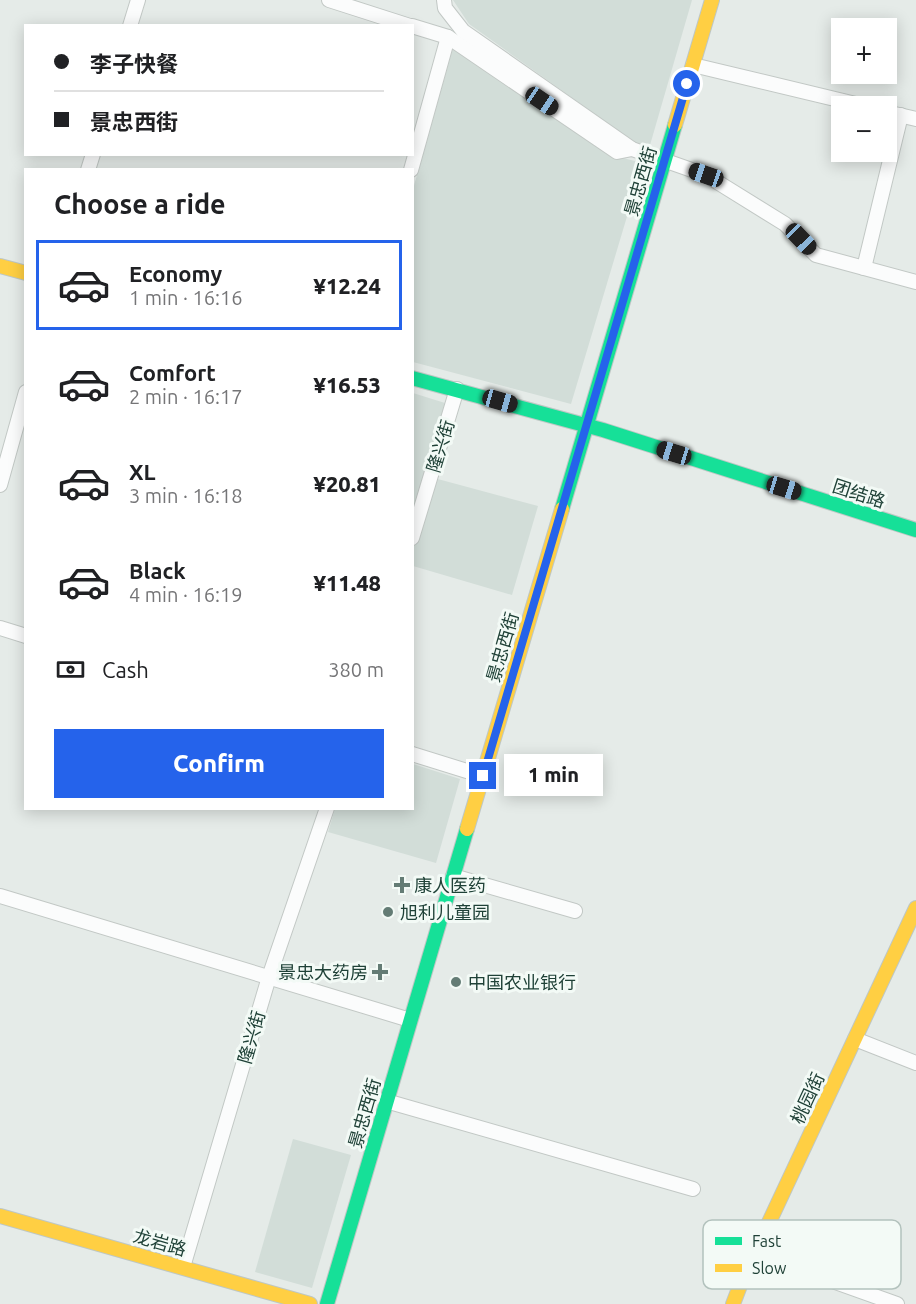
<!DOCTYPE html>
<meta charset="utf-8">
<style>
:root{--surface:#fff;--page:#f6f6f6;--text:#202124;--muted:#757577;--line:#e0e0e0;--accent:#2563eb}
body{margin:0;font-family:Ubuntu,"Noto Sans SC",sans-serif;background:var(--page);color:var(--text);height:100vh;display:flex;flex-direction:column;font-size:22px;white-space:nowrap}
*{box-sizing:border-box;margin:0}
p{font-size:20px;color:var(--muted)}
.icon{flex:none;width:33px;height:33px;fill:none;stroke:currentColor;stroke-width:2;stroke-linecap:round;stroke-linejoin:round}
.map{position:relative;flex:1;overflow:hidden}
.sheet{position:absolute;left:24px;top:168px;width:390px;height:642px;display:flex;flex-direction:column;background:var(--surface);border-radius:0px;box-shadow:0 3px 15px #0003}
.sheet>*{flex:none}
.banner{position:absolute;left:24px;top:24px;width:390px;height:132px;border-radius:0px;box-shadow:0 3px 15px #0003;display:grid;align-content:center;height:132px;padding:0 30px;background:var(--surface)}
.tools{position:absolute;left:831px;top:18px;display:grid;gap:12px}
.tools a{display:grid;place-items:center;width:66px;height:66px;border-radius:0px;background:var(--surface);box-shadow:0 3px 15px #0003;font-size:30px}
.end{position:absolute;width:27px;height:27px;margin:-14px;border:8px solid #2563eb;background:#fff;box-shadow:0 0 0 3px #fff}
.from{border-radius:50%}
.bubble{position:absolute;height:42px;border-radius:0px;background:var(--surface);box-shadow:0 3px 15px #0003;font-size:20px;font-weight:800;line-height:42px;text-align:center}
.car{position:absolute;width:18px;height:36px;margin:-18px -9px;border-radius:8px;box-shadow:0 0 4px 2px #0007;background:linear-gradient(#222 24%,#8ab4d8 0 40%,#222 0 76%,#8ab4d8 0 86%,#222 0)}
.banner b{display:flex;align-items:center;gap:21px;height:57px;font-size:22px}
.banner b+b{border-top:2px solid var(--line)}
.banner i{width:15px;height:15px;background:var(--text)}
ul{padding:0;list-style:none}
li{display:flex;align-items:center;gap:18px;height:90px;margin:0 12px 9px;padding:0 18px;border:3px solid transparent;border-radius:0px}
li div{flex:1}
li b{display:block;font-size:22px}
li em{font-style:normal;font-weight:800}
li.active{border-color:var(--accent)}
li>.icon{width:54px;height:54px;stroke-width:1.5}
h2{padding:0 30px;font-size:27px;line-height:72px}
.pay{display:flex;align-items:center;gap:15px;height:66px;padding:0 30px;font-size:22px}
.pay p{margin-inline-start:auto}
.primary-button{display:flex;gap:12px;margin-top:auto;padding:12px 30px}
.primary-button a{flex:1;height:69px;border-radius:0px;background:var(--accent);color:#fff;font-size:24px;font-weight:800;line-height:69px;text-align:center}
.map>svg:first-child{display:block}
.built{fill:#d2ddd8}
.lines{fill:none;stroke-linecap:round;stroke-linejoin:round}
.street-casing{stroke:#c2c8c5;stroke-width:16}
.fast-casing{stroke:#bec7c4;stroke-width:16}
.slow-casing{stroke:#bec7c4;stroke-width:16}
.street{stroke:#fbfcfc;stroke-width:14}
.fast{stroke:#16e098;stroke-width:14}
.slow{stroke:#ffcf43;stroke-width:14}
.route{stroke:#2563eb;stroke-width:8}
.poi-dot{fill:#647c75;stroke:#f3faf6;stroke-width:2}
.labels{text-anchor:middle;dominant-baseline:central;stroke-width:6;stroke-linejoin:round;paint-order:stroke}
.street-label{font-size:18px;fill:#1f4137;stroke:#f3faf6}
.poi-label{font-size:18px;fill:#1f4137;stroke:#f3faf6;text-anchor:start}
.key{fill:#f3faf6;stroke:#b3c2bd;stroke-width:1.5}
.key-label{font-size:16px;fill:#1f4137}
</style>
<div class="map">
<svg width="916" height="1304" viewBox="0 0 916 1304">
<rect width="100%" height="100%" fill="#e5ebe8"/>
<g class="built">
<path d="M 453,0 L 692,0 L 648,152 L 469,24 Z"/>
<path d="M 453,48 L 611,155 L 643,163 L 571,404 L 413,362 L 413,189 Z"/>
<path d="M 413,393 L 445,403 L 413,513 Z"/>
<path d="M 434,478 L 538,506 L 512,595 L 413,566 L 412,549 Z"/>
<path d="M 413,764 L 460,779 L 436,863 L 328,832 L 335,809 L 412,808 Z"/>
<path d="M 293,1139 L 351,1155 L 312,1288 L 255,1272 Z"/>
</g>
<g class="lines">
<defs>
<g id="street">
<path d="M 329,0 L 410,26"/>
<path d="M 444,0 L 445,8 L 463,31 L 632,149 L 706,175 L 785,224 L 816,255 L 916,282"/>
<path d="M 130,26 L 138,0"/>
<path d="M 412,26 L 448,37 L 617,152 L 632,149"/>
<path d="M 693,65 L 864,106"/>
<path d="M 886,112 L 916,119"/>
<path d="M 88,170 L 93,154"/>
<path d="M 411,170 L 448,37"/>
<path d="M 864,268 L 901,115"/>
<path d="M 0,485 L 26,392"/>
<path d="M 412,538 L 457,389"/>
<path d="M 0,628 L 26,636"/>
<path d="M 412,754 L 483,776"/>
<path d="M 453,876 L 575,911"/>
<path d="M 0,896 L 410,1020"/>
<path d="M 855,1039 L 916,1063"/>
<path d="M 386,1101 L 693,1189"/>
<path d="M 754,1253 L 897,1304"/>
<path d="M 183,1267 L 269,977 L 327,808"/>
</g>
<g id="fast">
<path d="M 412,378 L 603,430 L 916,530"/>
<path d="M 562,509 L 675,125"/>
<path d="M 327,1304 L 467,829"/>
</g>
<g id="slow">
<path d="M 675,125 L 712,0"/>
<path d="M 0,266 L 26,273"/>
<path d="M 467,829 L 562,509"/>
<path d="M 0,1216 L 310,1304"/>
<path d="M 733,1304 L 743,1278 L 916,908"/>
</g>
</defs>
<use href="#street" class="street-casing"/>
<use href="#fast" class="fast-casing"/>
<use href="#slow" class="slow-casing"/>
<use href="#street" class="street"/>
<use href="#fast" class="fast"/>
<use href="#slow" class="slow"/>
</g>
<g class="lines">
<path class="route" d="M 483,776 L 687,84"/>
</g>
<g class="poi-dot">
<path d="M399 876h6v6h6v6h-6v6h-6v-6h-6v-6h6z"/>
<circle cx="388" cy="912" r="6"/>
<path d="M377 963h6v6h6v6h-6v6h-6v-6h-6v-6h6z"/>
<circle cx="456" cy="982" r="6"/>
</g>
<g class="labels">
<g class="street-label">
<text transform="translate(640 181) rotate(-74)">景忠西街</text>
<text transform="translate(440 446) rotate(-73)">隆兴街</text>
<text transform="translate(859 493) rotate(18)">团结路</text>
<text transform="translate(502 647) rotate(-74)">景忠西街</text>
<text transform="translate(251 1037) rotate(-74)">隆兴街</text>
<text transform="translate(807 1098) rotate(-65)">桃园街</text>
<text transform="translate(364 1113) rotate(-74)">景忠西街</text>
<text transform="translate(160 1242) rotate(16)">龙岩路</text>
</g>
<g class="poi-label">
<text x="414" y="885">康人医药</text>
<text x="400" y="912">旭利儿童园</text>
<text x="368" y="972" text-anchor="end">景忠大药房</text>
<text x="468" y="982">中国农业银行</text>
</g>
</g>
<rect x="703" y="1220" width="198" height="69" rx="9" class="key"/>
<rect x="715" y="1237" width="27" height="8" fill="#16e098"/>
<rect x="715" y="1264" width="27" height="8" fill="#ffcf43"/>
<g class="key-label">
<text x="752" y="1247">Fast</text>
<text x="752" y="1274">Slow</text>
</g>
</svg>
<div class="tools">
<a>+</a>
<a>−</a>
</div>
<i class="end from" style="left:687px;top:84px"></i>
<i class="end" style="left:483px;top:776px"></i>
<div class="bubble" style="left:504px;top:754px;width:99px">1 min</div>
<i class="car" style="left:542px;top:101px;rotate:124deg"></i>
<i class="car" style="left:706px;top:175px;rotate:289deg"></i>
<i class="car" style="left:801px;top:239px;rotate:136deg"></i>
<i class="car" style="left:500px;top:401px;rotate:106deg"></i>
<i class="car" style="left:674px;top:453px;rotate:287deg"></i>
<i class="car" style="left:784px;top:488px;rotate:107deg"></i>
<div class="banner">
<b><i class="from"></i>李子快餐</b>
<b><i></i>景忠西街</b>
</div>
<section class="sheet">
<h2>Choose a ride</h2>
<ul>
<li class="active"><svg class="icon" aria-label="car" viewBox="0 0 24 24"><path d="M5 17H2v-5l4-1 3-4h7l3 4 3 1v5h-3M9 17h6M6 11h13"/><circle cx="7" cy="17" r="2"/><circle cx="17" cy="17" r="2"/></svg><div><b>Economy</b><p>1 min · 16:16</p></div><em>¥12.24</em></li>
<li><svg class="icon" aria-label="car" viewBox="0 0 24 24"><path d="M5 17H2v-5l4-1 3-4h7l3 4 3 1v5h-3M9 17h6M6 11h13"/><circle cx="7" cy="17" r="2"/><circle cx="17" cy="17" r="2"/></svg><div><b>Comfort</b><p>2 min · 16:17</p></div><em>¥16.53</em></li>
<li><svg class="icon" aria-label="car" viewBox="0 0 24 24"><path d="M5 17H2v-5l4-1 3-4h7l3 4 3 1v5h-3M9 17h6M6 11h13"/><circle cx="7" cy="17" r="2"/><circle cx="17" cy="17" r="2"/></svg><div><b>XL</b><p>3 min · 16:18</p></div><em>¥20.81</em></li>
<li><svg class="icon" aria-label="car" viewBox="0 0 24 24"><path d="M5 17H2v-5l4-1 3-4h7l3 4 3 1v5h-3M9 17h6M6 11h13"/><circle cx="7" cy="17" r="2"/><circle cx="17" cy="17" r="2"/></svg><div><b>Black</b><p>4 min · 16:19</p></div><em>¥11.48</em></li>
</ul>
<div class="pay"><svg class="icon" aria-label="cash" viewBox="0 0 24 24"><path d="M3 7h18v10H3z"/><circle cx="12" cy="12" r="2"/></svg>Cash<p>380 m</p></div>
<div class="primary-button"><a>Confirm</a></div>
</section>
</div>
